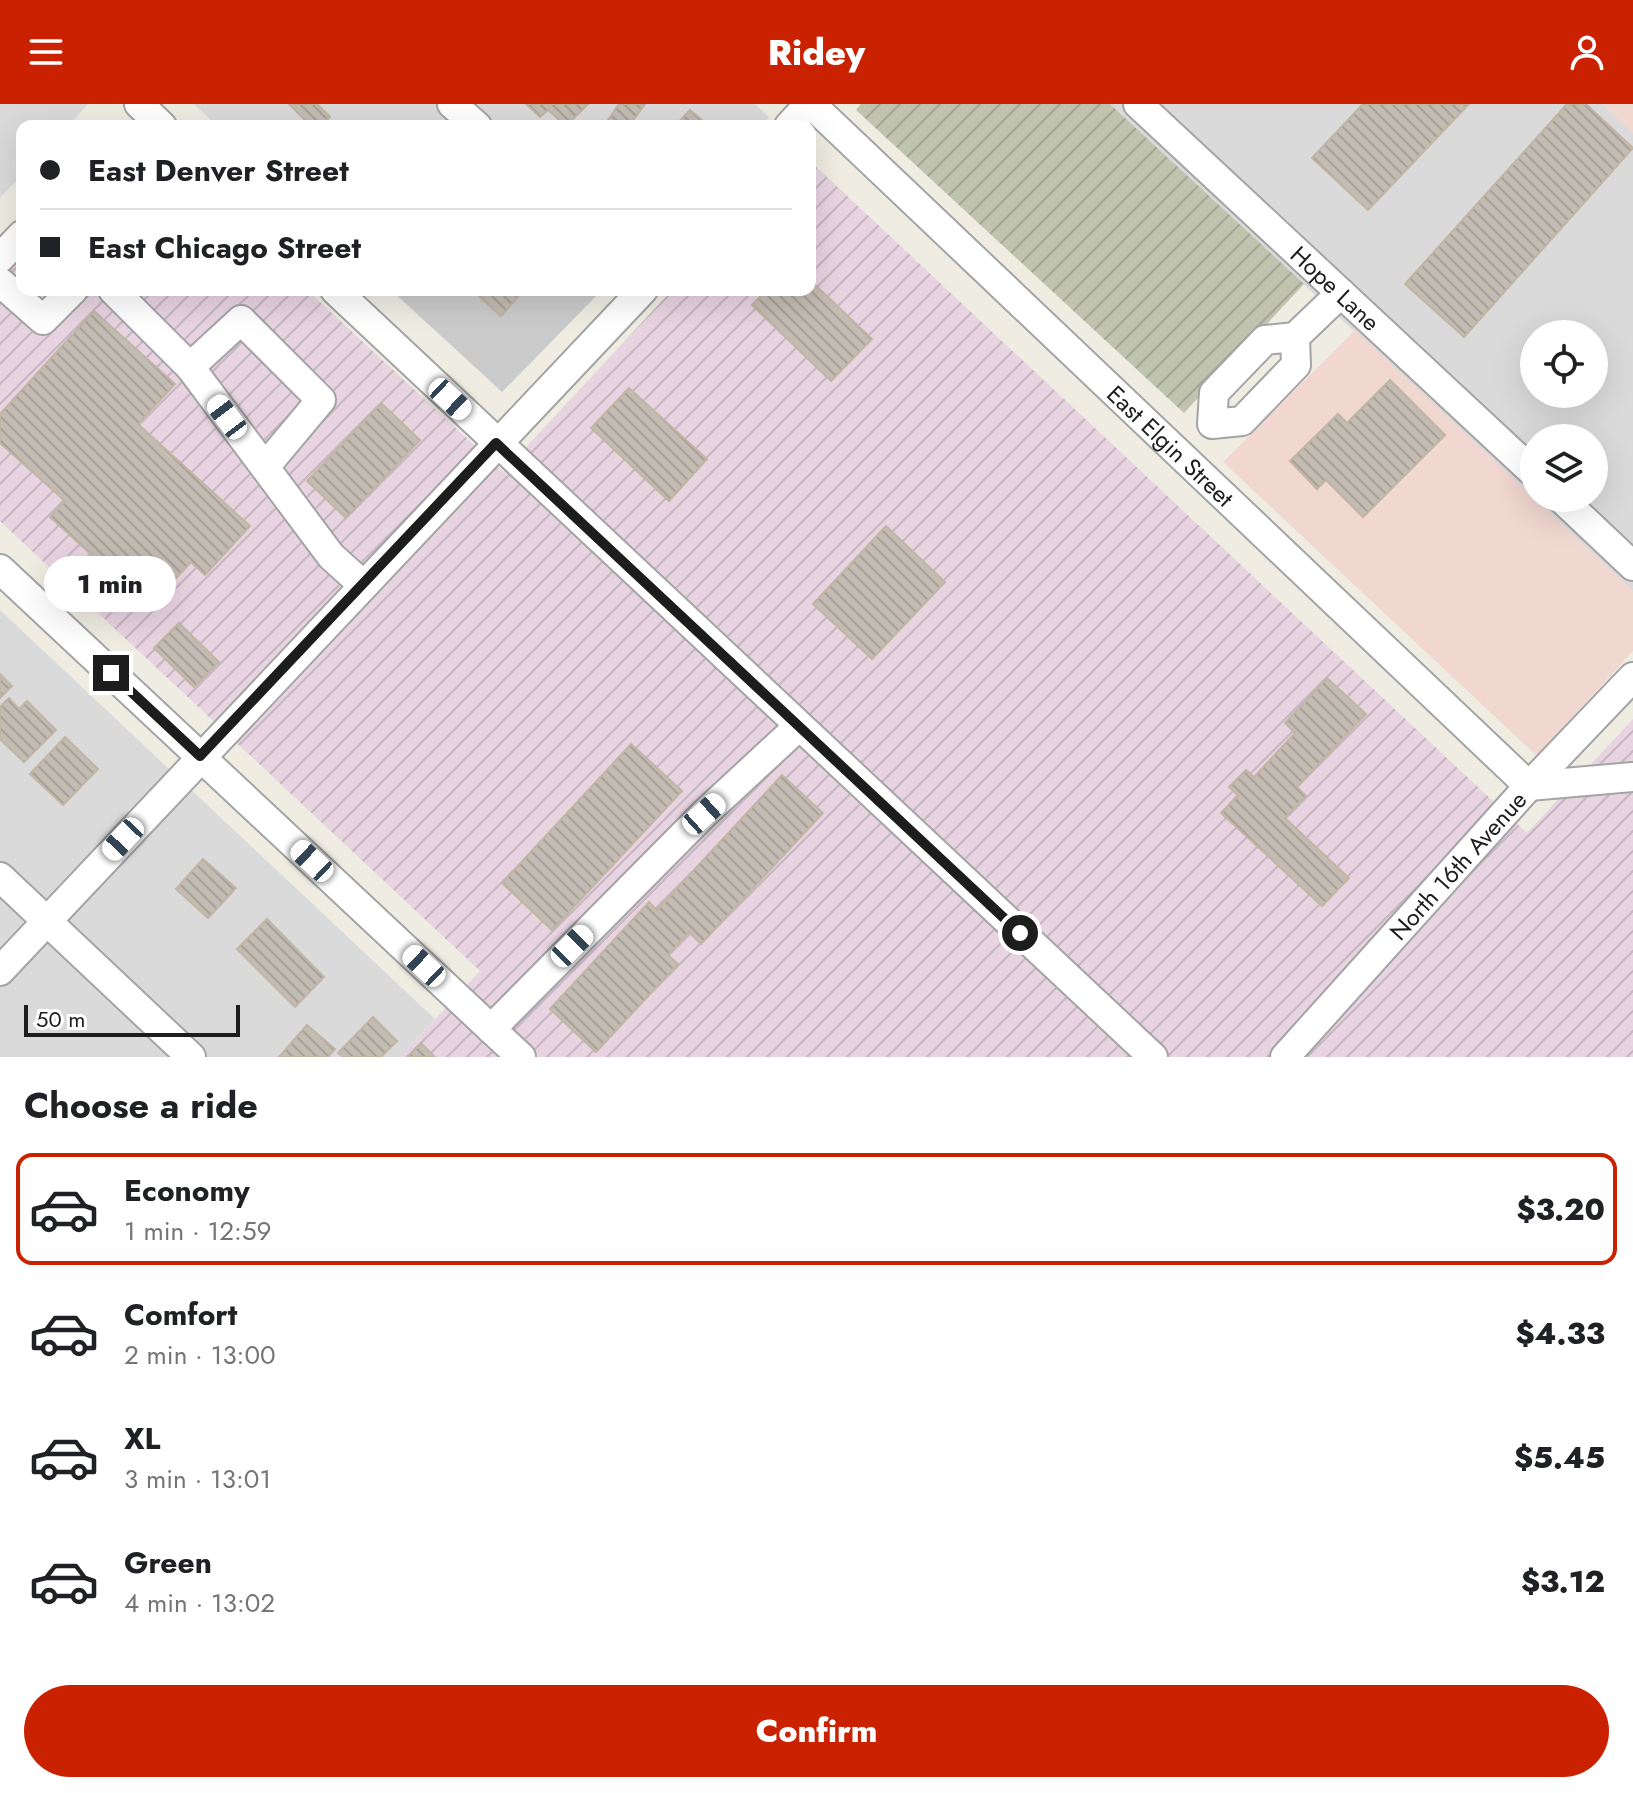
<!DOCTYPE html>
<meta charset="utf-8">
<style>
:root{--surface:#fff;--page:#f2f2f2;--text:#202124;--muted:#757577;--line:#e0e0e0;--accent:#ca2100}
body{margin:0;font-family:Jost,sans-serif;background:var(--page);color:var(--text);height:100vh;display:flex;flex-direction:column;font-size:30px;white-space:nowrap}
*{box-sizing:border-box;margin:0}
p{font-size:26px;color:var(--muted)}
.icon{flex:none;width:44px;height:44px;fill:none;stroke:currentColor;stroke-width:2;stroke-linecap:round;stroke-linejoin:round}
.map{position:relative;height:953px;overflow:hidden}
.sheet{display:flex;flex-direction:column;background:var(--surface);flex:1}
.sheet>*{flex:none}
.guide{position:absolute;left:16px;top:16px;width:800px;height:176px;border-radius:16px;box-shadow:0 8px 32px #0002;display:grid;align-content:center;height:176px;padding:0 24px;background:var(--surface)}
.buttons{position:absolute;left:1520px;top:216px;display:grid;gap:16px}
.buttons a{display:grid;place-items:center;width:88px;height:88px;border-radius:50%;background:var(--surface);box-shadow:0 8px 32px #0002;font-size:40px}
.scale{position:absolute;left:24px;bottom:20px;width:216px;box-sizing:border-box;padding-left:8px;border:4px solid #1d1d1d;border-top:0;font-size:22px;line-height:28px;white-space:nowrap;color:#1d1d1d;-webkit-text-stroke:6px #fff;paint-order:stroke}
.end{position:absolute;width:36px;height:36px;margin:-18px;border:10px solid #1d1d1d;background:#fff;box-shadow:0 0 0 4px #fff}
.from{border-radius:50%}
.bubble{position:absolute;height:56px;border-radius:28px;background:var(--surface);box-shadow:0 8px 32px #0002;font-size:26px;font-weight:800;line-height:56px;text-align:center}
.car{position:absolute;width:24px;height:48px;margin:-24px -12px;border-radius:10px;box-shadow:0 0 6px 2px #0007;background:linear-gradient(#fff 24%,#345 0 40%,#fff 0 76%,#345 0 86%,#fff 0)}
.guide b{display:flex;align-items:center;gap:28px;height:76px;font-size:30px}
.guide b+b{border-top:2px solid var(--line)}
.guide i{width:20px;height:20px;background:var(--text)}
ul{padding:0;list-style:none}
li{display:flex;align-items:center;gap:24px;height:112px;margin:0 16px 12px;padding:0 8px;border:4px solid transparent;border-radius:16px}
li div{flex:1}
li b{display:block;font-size:30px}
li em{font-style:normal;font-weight:800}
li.on{border-color:var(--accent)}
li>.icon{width:72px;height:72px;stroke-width:1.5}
h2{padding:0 24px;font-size:36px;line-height:96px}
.action{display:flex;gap:16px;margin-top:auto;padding:16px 24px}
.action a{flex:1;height:92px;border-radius:48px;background:var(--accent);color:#fff;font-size:32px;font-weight:800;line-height:92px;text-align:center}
header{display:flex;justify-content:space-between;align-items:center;height:104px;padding:0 24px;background:var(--accent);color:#fff;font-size:36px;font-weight:800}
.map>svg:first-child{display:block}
.residential{fill:#dbdada;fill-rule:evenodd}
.commercial{fill:#f0d7d0}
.industrial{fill:url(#industrial-furrows)}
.religious{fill:#cbcbcb}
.construction{fill:url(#construction-furrows)}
.building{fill:url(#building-back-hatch);stroke:#c1b5a4;stroke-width:2}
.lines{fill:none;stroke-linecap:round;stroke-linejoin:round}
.minor-casing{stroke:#a4a4a4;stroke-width:32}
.minor{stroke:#fff;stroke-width:28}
.route{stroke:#1d1d1d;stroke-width:10}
.labels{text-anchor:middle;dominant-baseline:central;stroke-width:6;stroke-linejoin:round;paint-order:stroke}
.street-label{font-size:24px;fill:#1d1d1d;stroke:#fff}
</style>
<header><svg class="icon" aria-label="menu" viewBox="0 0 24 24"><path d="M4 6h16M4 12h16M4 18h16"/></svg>Ridey<svg class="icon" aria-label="person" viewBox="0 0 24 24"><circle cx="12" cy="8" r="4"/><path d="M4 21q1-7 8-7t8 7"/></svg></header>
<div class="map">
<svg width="1633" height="953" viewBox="0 0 1633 953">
<defs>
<pattern id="industrial-furrows" width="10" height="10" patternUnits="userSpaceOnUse" patternTransform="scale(2)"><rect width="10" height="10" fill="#e8d4e1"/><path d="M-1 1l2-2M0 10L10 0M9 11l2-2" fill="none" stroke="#c7b6c1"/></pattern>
<pattern id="construction-furrows" width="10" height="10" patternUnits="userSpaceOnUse" patternTransform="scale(2)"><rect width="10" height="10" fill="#c0c3ad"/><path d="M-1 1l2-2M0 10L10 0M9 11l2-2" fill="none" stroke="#a5a794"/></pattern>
<pattern id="building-back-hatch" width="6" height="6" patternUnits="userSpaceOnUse" patternTransform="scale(2)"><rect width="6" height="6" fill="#c3bcb2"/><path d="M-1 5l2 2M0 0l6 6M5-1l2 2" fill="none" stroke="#a7a199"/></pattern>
</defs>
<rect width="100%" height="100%" fill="#efede2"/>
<g class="residential">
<path d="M 0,0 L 88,0 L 68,22 L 22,22 L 22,71 L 0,94 Z"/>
<path d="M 194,0 L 755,0 L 769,13 L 760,22 L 469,22 L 457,11 L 446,22 L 217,22 Z"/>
<path d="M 1110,0 L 1603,0 L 1633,29 L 1633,487 ZM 1534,230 L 1594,230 L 1594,290 L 1534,290 ZM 1534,334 L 1594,334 L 1594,394 L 1534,394 Z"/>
<path d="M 0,506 L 435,915 L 400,953 L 0,953 Z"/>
</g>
<g class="commercial">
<path d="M 1603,0 L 1633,0 L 1633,29 Z"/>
<path d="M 1355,226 L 1633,487 L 1633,547 L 1537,652 L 1223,358 Z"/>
</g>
<path class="industrial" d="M 810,57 L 1527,729 L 1633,615 L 1633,953 L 400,953 L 480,867 L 0,417 L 0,170 L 22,146 L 22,186 L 307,186 L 503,368 L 672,186 L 810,186 Z"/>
<path class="religious" d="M 391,186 L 602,186 L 502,288 Z"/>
<path class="construction" d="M 861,0 L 1110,0 L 1304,180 L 1184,309 L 856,6 Z"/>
<g class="building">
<path d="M 289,0 L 317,0 L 330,13 L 321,22 L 311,22 Z"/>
<path d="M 526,0 L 588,0 L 566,22 L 548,6 L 540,13 Z"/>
<path d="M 619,0 L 645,0 L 629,22 L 604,22 Z"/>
<path d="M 1363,0 L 1469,0 L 1368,106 L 1312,54 Z"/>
<path d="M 1567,0 L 1586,0 L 1633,44 L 1464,233 L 1405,180 Z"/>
<path d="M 690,6 L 709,22 L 675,22 Z"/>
<path d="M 810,176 L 872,235 L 831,277 L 752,201 L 767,186 L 810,186 Z"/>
<path d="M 472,186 L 524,186 L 501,212 Z"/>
<path d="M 94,207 L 175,280 L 138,320 L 250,422 L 205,471 L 191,458 L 149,503 L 50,413 L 65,397 L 0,339 L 0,310 Z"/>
<path d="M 1390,276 L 1445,331 L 1363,413 L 1326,376 L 1317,385 L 1290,357 L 1338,310 L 1347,319 Z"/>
<path d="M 629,284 L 707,355 L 669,397 L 591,324 Z"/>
<path d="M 381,299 L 420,336 L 346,414 L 307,377 Z"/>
<path d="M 886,422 L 945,478 L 872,555 L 813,500 Z"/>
<path d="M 179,519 L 219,558 L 194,583 L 154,544 Z"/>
<path d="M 0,570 L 12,582 L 0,594 Z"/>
<path d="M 1327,574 L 1366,610 L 1297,683 L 1306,692 L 1285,714 L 1349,774 L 1322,802 L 1221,709 L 1238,691 L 1229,683 L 1246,666 L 1254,673 L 1295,629 L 1285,619 Z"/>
<path d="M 9,594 L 19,605 L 27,597 L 56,626 L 24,658 L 0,635 L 0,603 Z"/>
<path d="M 65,633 L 98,665 L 63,701 L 30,670 Z"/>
<path d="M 631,640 L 682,687 L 552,826 L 502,779 Z"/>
<path d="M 782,671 L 823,709 L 701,840 L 689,828 L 668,851 L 678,860 L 596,948 L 550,905 L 649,798 L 657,806 Z"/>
<path d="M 203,755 L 236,784 L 208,814 L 176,785 Z"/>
<path d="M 267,815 L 324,873 L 295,903 L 237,845 Z"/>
<path d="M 373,913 L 397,937 L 381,953 L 343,953 L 338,949 Z"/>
<path d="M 307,921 L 335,945 L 328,953 L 279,953 Z"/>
<path d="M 421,939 L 435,953 L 408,953 Z"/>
</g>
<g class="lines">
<defs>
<g id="minor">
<path d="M 139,0 L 162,22"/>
<path d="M 452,0 L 477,22"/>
<path id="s1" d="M 811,0 L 1529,682 L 1633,673"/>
<path id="s2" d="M 1138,0 L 1534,369"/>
<path d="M 789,22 L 809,0"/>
<path d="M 0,154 L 22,131"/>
<path d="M 0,178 L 43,216 L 73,186"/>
<path d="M 113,186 L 190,263 L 331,452 L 362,480"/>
<path d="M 335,186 L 1153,953"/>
<path d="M 1295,233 L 1296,261 L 1242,317 L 1212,320 L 1214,289 L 1265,236 L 1295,233 L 1341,189"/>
<path d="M 190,263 L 241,216 L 321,296 L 265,363"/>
<path d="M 1561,394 L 1633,462"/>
<path d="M 0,465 L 521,953"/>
<path d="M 0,773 L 191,953"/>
<path d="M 0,867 L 643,186"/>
<path d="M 491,925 L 704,710 L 799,622"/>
<path id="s3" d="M 1285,953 L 1529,682 L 1633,573"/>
</g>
</defs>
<use href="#minor" class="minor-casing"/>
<use href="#minor" class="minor"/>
</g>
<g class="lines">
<path class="route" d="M 111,569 L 200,652 L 496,339 L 1020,829"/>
</g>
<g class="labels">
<g class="street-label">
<text stroke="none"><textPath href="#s2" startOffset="270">Hope Lane</textPath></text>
<text stroke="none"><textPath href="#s1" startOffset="496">East Elgin Street</textPath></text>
<text stroke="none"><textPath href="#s3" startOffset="258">North 16th Avenue</textPath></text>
</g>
</g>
</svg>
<div class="buttons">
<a><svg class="icon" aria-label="locate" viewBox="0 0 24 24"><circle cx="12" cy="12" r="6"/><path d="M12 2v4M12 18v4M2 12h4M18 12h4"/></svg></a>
<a><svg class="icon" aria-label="layers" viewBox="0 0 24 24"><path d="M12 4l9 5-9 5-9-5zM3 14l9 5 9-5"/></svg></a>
</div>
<div class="scale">50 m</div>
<i class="end from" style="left:1020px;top:829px"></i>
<i class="end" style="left:111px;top:569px"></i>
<div class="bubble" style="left:44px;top:452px;width:132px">1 min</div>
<i class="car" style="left:450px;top:295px;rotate:133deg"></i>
<i class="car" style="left:227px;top:313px;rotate:323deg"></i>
<i class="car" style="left:704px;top:710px;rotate:48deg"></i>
<i class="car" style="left:123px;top:735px;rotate:223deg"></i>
<i class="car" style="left:312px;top:757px;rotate:313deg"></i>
<i class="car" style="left:572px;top:842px;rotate:45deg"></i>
<i class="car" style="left:424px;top:862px;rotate:313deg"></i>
<div class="guide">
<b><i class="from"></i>East Denver Street</b>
<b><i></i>East Chicago Street</b>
</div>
</div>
<section class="sheet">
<h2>Choose a ride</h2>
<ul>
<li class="on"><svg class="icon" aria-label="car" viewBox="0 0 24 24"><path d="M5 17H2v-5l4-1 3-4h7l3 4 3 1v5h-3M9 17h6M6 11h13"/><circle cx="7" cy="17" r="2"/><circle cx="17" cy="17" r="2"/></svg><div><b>Economy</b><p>1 min · 12:59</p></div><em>$3.20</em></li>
<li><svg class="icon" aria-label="car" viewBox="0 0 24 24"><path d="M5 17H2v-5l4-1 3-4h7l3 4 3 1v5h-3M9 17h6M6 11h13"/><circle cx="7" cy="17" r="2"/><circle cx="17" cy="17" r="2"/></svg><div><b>Comfort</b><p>2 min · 13:00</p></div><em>$4.33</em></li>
<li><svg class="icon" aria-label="car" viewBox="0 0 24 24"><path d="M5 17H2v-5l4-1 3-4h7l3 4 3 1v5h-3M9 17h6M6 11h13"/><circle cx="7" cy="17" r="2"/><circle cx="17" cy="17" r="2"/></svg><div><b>XL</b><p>3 min · 13:01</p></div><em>$5.45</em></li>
<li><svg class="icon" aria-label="car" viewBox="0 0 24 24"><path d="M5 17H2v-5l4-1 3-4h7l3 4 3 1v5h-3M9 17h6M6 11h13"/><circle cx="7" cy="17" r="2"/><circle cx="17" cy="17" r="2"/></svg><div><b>Green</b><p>4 min · 13:02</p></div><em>$3.12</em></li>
</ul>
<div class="action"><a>Confirm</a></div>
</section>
